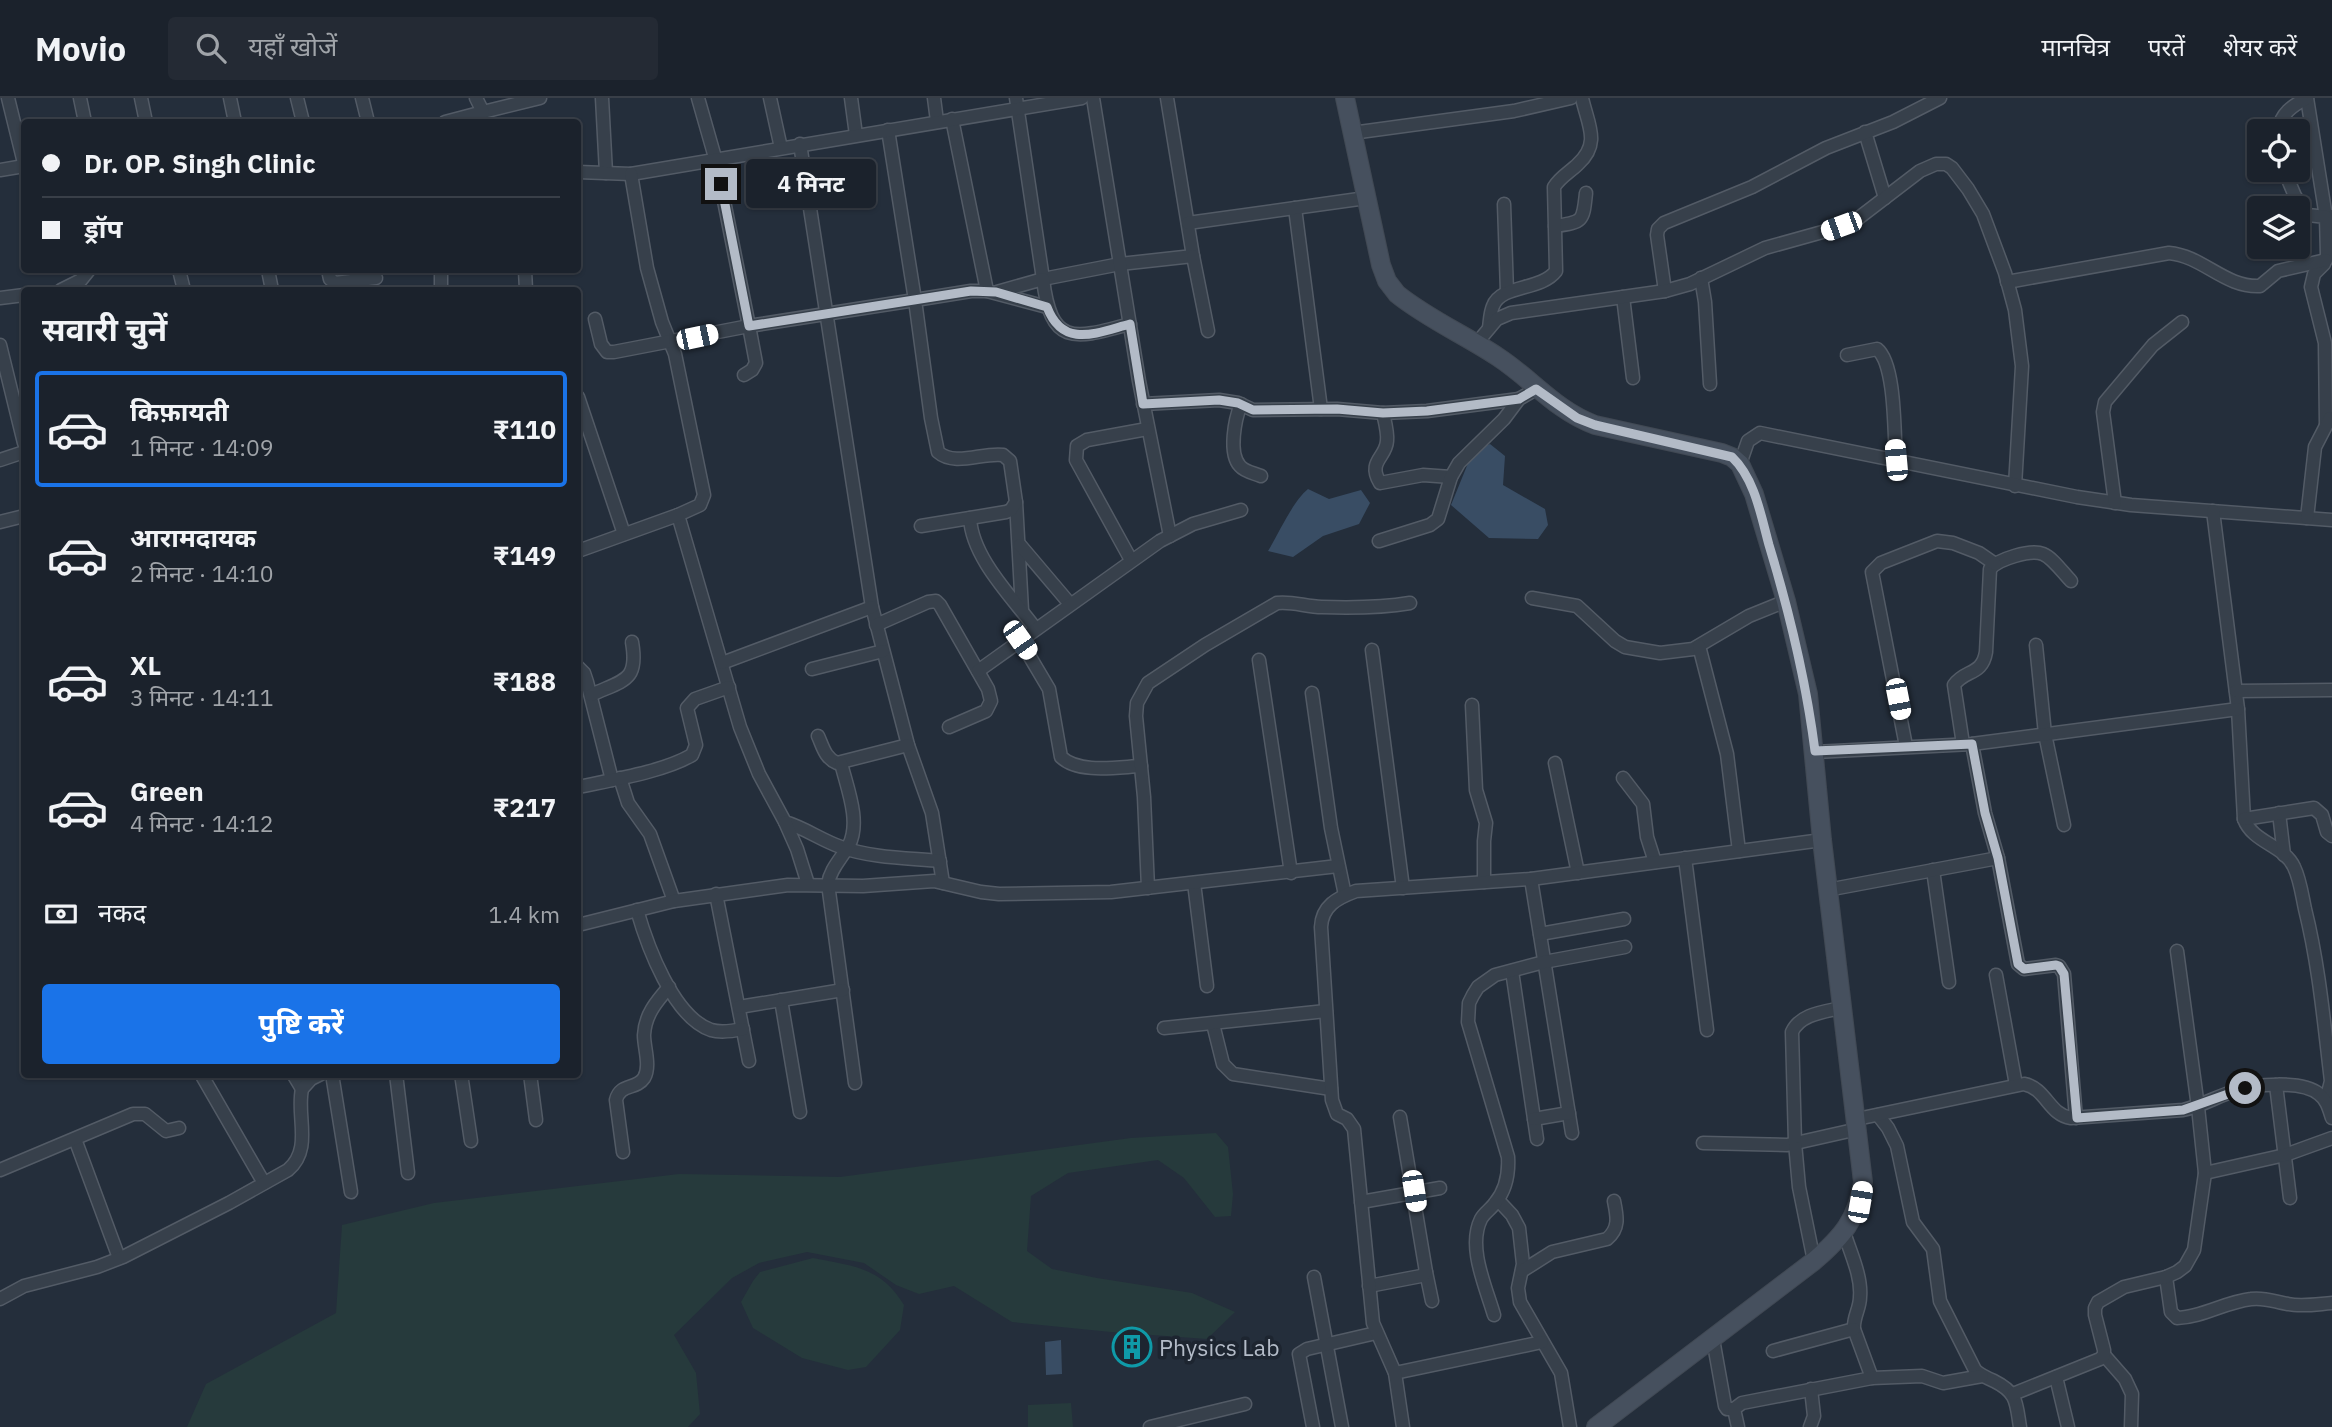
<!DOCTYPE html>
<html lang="hi">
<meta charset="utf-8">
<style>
:root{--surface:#1b222c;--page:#242a34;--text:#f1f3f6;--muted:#a0a4a9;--line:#393f48;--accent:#1a73e8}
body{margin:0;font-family:"IBM Plex Sans","Noto Sans Devanagari",sans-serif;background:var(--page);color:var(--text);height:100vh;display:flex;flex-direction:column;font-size:26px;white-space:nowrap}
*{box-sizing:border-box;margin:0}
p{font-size:23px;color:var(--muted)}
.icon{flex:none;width:38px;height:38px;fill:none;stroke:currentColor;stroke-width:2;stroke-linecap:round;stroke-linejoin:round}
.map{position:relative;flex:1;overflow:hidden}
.details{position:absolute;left:21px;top:189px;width:560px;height:791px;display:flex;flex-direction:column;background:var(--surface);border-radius:7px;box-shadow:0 2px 5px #0004,0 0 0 2px var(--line)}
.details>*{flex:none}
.hud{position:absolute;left:21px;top:21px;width:560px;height:154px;border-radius:7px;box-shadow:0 2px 5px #0004,0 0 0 2px var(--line);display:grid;align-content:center;height:154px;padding:0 21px;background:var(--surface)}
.buttons{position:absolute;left:2247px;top:21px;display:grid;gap:14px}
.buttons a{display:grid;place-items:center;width:63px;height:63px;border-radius:7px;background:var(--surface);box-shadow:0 2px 5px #0004,0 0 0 2px var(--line);font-size:35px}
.end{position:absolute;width:32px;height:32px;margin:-16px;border:9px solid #b3bbc7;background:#111;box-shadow:0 0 0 4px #111}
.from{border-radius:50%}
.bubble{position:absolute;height:49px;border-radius:7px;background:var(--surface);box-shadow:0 2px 5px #0004,0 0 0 2px var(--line);font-size:23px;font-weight:700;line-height:49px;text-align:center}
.car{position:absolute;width:21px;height:42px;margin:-21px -10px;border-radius:9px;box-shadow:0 0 5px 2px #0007;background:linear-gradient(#fff 24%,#345 0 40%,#fff 0 76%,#345 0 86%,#fff 0)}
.hud b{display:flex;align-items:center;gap:24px;height:66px;font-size:26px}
.hud b+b{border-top:2px solid var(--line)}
.hud i{width:18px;height:18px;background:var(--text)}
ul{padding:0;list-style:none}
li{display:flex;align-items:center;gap:21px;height:116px;margin:0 14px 10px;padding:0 7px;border:4px solid transparent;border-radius:7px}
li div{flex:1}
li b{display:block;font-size:26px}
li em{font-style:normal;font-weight:700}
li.on{border-color:var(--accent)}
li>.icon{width:63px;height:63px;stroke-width:1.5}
h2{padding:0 21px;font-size:32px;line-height:84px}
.pay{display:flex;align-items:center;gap:18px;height:77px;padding:0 21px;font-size:26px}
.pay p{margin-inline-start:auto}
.cta{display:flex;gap:14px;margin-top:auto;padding:14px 21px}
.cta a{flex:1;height:80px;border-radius:7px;background:var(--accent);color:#fff;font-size:28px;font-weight:700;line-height:80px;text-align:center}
header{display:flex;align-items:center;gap:42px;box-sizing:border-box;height:98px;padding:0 35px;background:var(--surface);border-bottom:2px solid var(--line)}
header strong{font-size:33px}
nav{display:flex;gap:38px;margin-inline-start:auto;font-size:24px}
.search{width:490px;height:63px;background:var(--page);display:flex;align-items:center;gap:18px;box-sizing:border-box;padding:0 24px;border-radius:7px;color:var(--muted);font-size:26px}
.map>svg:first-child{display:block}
.green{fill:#263a3c}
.water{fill:#394d64}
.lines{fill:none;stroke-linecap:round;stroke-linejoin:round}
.street-casing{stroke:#535b66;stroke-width:15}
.secondary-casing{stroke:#414954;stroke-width:20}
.street{stroke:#37404b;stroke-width:12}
.secondary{stroke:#46505e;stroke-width:18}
.route{stroke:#b3bbc7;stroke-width:9}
.labels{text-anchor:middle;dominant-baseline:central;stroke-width:7;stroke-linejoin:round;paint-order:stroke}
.poi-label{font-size:23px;fill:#b3bbc7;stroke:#1d2530;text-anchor:start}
</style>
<header>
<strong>Movio</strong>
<div class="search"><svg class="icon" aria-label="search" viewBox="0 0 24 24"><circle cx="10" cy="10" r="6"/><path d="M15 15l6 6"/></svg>यहाँ खोजें</div>
<nav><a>मानचित्र</a><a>परतें</a><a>शेयर करें</a></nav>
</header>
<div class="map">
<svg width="2332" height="1329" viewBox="0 0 2332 1329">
<rect width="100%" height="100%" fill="#242e3b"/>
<g class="green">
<path d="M 1216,1035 L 1228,1049 L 1233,1096 L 1231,1118 L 1215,1119 L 1184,1080 L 1158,1062 L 1068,1075 L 1031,1098 L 1027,1153 L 1052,1171 L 1097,1180 L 1192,1195 L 1235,1214 L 1207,1241 L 1111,1234 L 1012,1224 L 954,1188 L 919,1196 L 896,1187 L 864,1165 L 807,1154 L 759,1165 L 732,1180 L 674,1237 L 696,1275 L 700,1316 L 688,1329 L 187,1329 L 206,1286 L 336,1215 L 342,1127 L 434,1105 L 679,1076 L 840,1079 L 1131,1040 Z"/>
<path d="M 813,1160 C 853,1168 881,1169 904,1207 L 900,1232 L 866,1269 L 848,1272 L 802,1260 L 753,1230 L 741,1204 L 753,1183 L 760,1174 Z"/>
<path d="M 1071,1305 L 1073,1329 L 1028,1329 L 1028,1307 Z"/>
</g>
<g class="water">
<path d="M 1490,346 L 1505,358 L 1503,387 L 1545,411 L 1548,427 L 1538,441 L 1489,440 L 1451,407 L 1473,353 Z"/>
<path d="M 1308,391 L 1329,401 L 1361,392 L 1370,405 L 1359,426 L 1323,438 L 1293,459 L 1268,453 C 1279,435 1293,403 1308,391 Z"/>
<path d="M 1061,1242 L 1062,1276 L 1046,1277 L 1045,1244 Z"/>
</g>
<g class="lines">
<defs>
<g id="street">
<path d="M 8,0 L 24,65"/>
<path d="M 80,0 L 85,24"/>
<path d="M 141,0 L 146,24"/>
<path d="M 230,0 L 235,24"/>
<path d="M 297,0 L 303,24"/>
<path d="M 362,0 L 368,24"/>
<path d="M 602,0 L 606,75"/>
<path d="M 698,0 L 716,63 L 749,228 L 915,202 L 888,32"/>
<path d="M 770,0 L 781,50"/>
<path d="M 851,0 L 856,37"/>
<path d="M 934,0 L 937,23"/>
<path d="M 1016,0 L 1043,181 L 1120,166 L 1193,158 L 1167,0"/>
<path d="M 1093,0 L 1139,283 L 1170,438"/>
<path d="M 2307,0 L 2326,119 L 2332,118"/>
<path d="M 483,14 L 540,0"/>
<path d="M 952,21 L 987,193"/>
<path d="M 445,24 L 483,14 L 476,0"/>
<path d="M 2278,33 C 2281,15 2292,8 2307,0"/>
<path d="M 1865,34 L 1885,100"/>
<path d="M 1352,35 L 1514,13 L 1571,0"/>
<path d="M 800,46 L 872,509 L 908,647 L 932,715 L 943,785"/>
<path d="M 0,72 L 24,68"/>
<path d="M 2284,72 L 2295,98 L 2308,117 L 2326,119 L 2327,157 L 2324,166 L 2314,176 L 2311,189 L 2325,245 L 2326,327"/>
<path d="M 578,74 L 631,76 L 1082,0"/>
<path d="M 631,76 L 647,170 L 662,224 L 675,256 L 704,397 L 700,407 L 678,417 L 740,629 L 759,676 L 785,724 C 805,730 821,742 841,749 C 871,760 908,760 940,763"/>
<path d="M 1504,106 L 1507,194"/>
<path d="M 1295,110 L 1321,311"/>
<path d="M 1188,125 L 1366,100"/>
<path d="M 1555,128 C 1584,124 1583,123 1586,95"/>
<path d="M 1193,158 L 1208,233"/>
<path d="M 179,172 L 184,192"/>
<path d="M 268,172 L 272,192"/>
<path d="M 328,172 L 330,181 L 335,185 L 376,180"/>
<path d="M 525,172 L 526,192"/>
<path d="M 1701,180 L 1705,204 L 1710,286"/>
<path d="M 2007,184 L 2169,155 C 2203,158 2225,190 2260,188 L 2278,173 L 2326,162"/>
<path d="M 61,192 L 81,182 L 89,172"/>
<path d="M 441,192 L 441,172"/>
<path d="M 1665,193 L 1657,137 L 1658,131 L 1664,125 L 1752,89 L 1826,50 L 1893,24 L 1940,0"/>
<path d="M 997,194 L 1043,181 C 1051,249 1074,241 1130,226"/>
<path d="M 1623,199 L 1633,280"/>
<path d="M 0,200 L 24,197"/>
<path d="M 595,221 L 601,246 L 607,254 L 614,254 L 749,228 L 756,265 L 752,272 L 744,277"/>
<path d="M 1489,230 C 1490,223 1490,215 1493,208 C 1501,186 1541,193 1556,173 L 1554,89 C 1560,79 1570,74 1578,66 C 1601,45 1588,27 1582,0"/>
<path d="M 1476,246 L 1497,221 L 1511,215 L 1665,193 L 1690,186 L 1765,150 L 1826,133 L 1856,122 L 1920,73 L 1936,66 L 1946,66 L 1952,70 L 1968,91 L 1983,116 L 2005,175 L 2015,212 L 2022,268 L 2015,388"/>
<path d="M 0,247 L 24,345"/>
<path d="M 1847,257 L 1877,251 C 1896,266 1894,337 1896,362"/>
<path d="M 578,299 L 624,436"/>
<path d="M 1143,306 L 1219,302 L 1238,305 L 1253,312 L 1337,311 L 1383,315 L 1427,313 L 1519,301"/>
<path d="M 1241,306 C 1235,321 1228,355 1240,368 C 1245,374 1254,375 1261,378"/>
<path d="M 1383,315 C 1385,324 1388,335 1387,343 C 1386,360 1367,363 1380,385 L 1423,377 L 1451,379"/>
<path d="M 0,362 L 24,354"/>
<path d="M 1740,366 L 1748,343 L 1760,335 L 2077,399 L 2131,407 L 2332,422"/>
<path d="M 1016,404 L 1022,512"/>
<path d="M 2115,405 L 2103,314 L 2105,304 L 2153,247 L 2182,224"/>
<path d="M 2213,413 L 2238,611 L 2244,721 C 2253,745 2284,747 2294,769 C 2300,781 2302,797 2305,811 C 2319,867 2324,925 2331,983 L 2326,1003"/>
<path d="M 970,420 C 972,460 1012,499 1035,530"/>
<path d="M 2307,420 L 2315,349 L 2330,320"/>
<path d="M 0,424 L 24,418"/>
<path d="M 921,428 L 1006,414 L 1011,412 L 1016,404 L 1010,363 L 1003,357 C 983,354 955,369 938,354 L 931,320 L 915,202 L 971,193 L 987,193 L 1047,209"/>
<path d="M 1379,443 L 1430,427 L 1438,421 L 1451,379 L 1459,365 L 1504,321 L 1519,301 L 1536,291"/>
<path d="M 1020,447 L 1070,506"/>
<path d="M 578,453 L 678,417"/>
<path d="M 1131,462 L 1076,362 L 1077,348 L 1087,342 L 1147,331"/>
<path d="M 1532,500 L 1577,508 L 1615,543 L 1625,549 L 1660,555 L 1693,551 L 1749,518 L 1786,503"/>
<path d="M 876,527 L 928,504 L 936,503 L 940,507 L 988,591 L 991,603 L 986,613 L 949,629"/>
<path d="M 1020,542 L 1049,591 L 1061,659 C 1079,676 1118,669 1141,668"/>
<path d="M 2036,547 L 2045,636 L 2064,727"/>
<path d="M 1699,548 L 1727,656 L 1739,753"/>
<path d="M 1372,552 L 1403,790"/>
<path d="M 1259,562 L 1291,775"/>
<path d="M 722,565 L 872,509"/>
<path d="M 578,569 L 584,575 L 587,584 L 612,682"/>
<path d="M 812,571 L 883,553"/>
<path d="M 978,573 L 1160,443 L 1193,426 L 1241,412"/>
<path d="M 2236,593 L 2332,592"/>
<path d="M 1312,595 L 1331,730 L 1345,797"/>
<path d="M 591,597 C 623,582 639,584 632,544"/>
<path d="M 1472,607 L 1476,692 L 1486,725 L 1484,743 L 1484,784"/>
<path d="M 818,638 C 823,649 825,660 837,665 L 908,647"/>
<path d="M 1963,646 L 1954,587 C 1965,571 1982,578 1986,554 L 1990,471 C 1998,461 2031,451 2043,456 C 2053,460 2063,475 2071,483"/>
<path d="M 1972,646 L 1985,715 L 1998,760 L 2018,866 L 2024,871 L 2056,867 L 2059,868 L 2064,876 L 2076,1020"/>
<path d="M 1906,648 L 1872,474 L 1881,465 L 1937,443 L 1953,445 L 1979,455 L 1995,466"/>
<path d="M 1815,654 L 1972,646 L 2238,611"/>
<path d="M 841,665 C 847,690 861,723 849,747 C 842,760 830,771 828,786 L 855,985"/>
<path d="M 1555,665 L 1578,775"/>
<path d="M 620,680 L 628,705 L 650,736 L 674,803"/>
<path d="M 1623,680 L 1643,706 L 1647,739 L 1655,764"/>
<path d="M 578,689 C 611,682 663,674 692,657 L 696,647 L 687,610 L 695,601 L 729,589"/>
<path d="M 2279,715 L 2284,757"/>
<path d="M 2244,721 L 2314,710 L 2322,717 L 2327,734 L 2332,738"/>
<path d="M 785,724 L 797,751 L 808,786"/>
<path d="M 1685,760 L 1707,932"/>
<path d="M 1933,772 L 1949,884"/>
<path d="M 1531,781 L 1572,1035"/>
<path d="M 1194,785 L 1207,888"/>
<path d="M 1148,790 L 1144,699 L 1136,618 L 1137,605 L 1148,585 L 1205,547 L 1277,505 C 1293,503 1306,509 1322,509 C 1352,510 1380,510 1410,505"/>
<path d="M 1827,792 L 1998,760"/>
<path d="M 716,796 L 749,963"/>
<path d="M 637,812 C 647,847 673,919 711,932 C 721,935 733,933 743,931"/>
<path d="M 578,827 L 674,803 L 788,787 L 863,788 L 934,783 L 981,794 L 999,796 L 1111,794 L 1338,768"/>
<path d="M 1540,836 L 1624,821"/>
<path d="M 1512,873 L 1537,1041"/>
<path d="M 1996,877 L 2016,987"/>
<path d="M 781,902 L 800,1014"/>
<path d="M 739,909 L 843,892"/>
<path d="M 1213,926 L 1223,966 L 1233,976 L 1331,991"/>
<path d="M 1164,930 L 1326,913"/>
<path d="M 201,976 L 264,1085"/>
<path d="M 293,976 L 302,991"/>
<path d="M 332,976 L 351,1094"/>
<path d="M 396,976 L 408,1075"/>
<path d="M 461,976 L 471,1043"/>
<path d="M 530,976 L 536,1022"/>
<path d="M 2276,987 L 2290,1100"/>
<path d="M 1878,1017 L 1888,1030 L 1897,1048 L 1913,1124 L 1933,1151 L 1940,1203 L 1975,1272 C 1980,1277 1987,1280 1994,1283 C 2018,1295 2016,1305 2020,1329"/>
<path d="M 1534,1021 L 1569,1015"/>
<path d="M 1857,1021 L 2024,986 C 2046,990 2049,1017 2071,1020 L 2183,1012 C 2201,1008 2216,999 2234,993 C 2254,986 2302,982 2319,996 C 2327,1002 2329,1011 2332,1020"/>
<path d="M 75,1041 L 119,1160"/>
<path d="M 1703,1045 L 1787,1047 L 1858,1031"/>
<path d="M 623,1054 L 616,1002 C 620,985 636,992 644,980 C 651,968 644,950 644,937 C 645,917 656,904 669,889"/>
<path d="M 0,1072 L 133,1016 L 145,1016 L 166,1033 L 179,1030"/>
<path d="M 2205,1075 L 2285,1057 L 2332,1040"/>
<path d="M 1498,1102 L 1512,1117 L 1519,1130 L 1523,1166 L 1518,1190 L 1520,1204 L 1561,1275 L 1570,1329"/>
<path d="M 1361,1104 L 1440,1090"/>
<path d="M 1844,1134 C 1850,1154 1862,1178 1860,1199 C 1860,1211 1853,1219 1854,1231 L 1872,1280"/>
<path d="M 1814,1163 L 1799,1089 L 1795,1045 L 1792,934 C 1800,916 1824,914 1841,910"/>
<path d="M 1522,1173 L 1552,1154 L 1607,1141 C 1620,1130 1617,1118 1614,1103"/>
<path d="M 1426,1174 L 1432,1203"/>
<path d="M 1314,1179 L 1342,1329"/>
<path d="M 2166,1179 L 2171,1214 L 2177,1220 C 2203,1219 2225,1204 2251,1201 C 2265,1199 2275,1204 2288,1206 C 2302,1209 2318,1206 2332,1205"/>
<path d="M 1369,1188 L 1421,1178 L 1426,1174 L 1400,1019"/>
<path d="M 0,1201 L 24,1188 L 97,1169 L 123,1159 L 229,1105 L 288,1072 C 313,1051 296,1018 302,991 L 311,981 L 321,976"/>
<path d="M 1494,1217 C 1486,1189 1467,1149 1481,1121 C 1484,1115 1491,1111 1495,1105 C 1506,1092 1509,1076 1508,1059 L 1468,924 L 1469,905 L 1473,897 L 1478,889 L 1495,877 L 1544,864 L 1625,849"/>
<path d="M 1713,1241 L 1725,1308 L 1727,1311 L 1734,1311"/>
<path d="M 1773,1253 L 1854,1231"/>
<path d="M 2104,1257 L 2125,1281 L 2132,1296 L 2131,1329"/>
<path d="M 1395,1275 L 1542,1244"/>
<path d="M 2056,1279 L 2068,1329"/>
<path d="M 2013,1296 L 2100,1261 L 2104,1257 L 2104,1252 L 2095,1217 L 2095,1210 L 2098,1204 L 2124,1189 L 2166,1179 L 2177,1174 L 2185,1168 L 2194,1152 L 2205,1075 L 2198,1009 L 2177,853"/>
<path d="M 1150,1329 L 1245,1306"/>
<path d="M 1313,1329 L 1299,1256 L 1307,1251 L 1376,1235"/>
<path d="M 1403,1329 L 1395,1275 L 1373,1225 L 1354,1031 L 1347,1021 L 1337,1016 L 1332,1002 L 1321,829 C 1322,808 1337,800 1356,793 L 1531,781 L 1822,742"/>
<path d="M 1738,1329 L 1734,1311 L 1742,1305 L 1872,1280 L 1922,1278 L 1943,1285 L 1982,1278"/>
<path d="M 1810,1329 L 1814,1318 L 1811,1291"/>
</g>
<path id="secondary" d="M 1345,0 L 1381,167 L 1387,183 L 1397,196 C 1428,221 1465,237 1498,259 C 1533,282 1555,312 1595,327 L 1722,355 L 1732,359 L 1740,366 L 1754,396 L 1786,503 L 1808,596 L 1822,742 L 1863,1084 C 1857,1122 1842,1139 1814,1163 L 1596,1329"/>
</defs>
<use href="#street" class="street-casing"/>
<use href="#secondary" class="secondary-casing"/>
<use href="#street" class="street"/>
<use href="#secondary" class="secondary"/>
</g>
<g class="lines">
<path class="route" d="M 721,86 L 749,228 L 971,193 L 996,194 L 1047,209 C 1063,251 1096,235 1130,226 L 1143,306 L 1219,302 L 1238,305 L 1253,312 L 1337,311 L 1383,315 L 1427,313 L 1519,301 L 1536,291 L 1577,320 L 1595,327 L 1732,359 C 1755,381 1761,418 1769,447 C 1790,516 1806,583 1815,653 L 1972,646 L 1985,715 L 1998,760 L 2018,866 L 2024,871 L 2056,867 L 2059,868 L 2064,876 L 2077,1020 L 2183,1012 L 2245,990"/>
</g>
<defs>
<symbol id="building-ring" viewBox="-11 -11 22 22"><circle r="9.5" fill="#1d2530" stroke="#0f9aa8" stroke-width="1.5"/><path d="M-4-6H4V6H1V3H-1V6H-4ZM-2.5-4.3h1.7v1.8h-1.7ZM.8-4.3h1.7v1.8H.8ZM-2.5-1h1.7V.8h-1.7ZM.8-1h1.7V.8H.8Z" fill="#0f9aa8"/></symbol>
</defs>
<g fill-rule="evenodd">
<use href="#building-ring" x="1110" y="1227" width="44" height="44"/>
</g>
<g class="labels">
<g class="poi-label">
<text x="1159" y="1249">Physics Lab</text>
</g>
</g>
</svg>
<div class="buttons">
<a><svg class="icon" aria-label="locate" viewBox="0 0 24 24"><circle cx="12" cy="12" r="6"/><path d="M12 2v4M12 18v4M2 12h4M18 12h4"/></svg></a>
<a><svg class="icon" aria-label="layers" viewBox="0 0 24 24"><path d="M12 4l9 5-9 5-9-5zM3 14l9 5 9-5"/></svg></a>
</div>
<i class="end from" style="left:2245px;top:990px"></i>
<i class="end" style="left:721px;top:86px"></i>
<div class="bubble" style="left:746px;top:61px;width:130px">4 मिनट</div>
<i class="car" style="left:1841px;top:128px;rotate:250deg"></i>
<i class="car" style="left:697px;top:239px;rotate:78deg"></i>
<i class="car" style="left:1896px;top:362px;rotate:355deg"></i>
<i class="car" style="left:1020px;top:542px;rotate:145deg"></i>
<i class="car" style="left:1898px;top:601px;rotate:169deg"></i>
<i class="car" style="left:1414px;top:1093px;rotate:171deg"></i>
<i class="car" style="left:1860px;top:1104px;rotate:10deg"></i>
<div class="hud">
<b><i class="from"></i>Dr. OP. Singh Clinic</b>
<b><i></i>ड्रॉप</b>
</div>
<section class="details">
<h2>सवारी चुनें</h2>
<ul>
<li class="on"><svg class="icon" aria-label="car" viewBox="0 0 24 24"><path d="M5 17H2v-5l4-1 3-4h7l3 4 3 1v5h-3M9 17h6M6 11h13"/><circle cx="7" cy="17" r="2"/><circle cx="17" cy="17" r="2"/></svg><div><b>किफ़ायती</b><p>1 मिनट · 14:09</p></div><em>₹110</em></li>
<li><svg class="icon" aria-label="car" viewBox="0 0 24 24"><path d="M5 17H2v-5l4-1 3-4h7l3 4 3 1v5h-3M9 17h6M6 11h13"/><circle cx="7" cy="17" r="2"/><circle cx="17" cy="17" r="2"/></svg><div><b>आरामदायक</b><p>2 मिनट · 14:10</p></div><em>₹149</em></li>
<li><svg class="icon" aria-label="car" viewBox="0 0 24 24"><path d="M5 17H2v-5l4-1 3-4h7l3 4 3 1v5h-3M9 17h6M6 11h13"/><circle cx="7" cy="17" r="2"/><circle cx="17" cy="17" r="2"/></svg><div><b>XL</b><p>3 मिनट · 14:11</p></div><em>₹188</em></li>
<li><svg class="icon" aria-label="car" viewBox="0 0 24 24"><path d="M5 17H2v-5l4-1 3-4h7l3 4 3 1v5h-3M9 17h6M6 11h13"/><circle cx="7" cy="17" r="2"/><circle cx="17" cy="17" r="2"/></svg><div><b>Green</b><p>4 मिनट · 14:12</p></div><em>₹217</em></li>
</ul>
<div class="pay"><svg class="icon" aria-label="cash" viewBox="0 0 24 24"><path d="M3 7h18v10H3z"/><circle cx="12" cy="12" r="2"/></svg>नकद<p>1.4 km</p></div>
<div class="cta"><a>पुष्टि करें</a></div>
</section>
</div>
